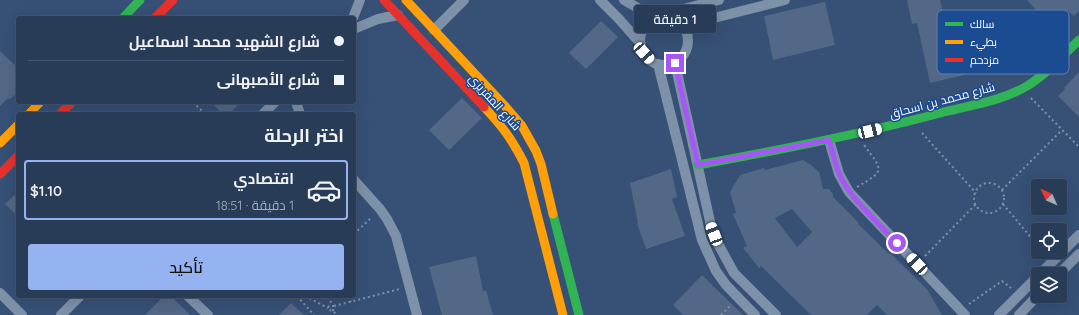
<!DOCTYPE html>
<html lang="ar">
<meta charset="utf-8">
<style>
:root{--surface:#283c58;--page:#344761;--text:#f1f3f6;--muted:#a5adba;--line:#44566e;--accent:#95b2f1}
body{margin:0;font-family:Quicksand,Cairo,sans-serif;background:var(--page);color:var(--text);direction:rtl;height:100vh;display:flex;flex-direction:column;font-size:15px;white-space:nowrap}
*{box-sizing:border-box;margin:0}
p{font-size:13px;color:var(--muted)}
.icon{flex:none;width:22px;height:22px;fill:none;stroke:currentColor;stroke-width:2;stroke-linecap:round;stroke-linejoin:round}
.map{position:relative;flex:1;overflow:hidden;direction:ltr}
.panel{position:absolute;left:16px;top:112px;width:340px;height:186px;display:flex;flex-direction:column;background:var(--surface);border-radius:4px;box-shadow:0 4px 16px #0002,0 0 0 1px var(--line);direction:rtl}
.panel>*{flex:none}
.banner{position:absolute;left:16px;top:16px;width:340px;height:88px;border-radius:4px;box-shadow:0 4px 16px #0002,0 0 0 1px var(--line);direction:rtl;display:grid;align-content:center;height:88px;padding:0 12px;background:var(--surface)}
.needle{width:26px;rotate:315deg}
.fabs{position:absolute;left:1031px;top:179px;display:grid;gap:8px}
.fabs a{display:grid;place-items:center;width:36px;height:36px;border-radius:4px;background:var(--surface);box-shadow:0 4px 16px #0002,0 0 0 1px var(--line);font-size:20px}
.end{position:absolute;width:18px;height:18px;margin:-9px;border:5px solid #a855f7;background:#fff;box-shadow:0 0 0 2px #fff}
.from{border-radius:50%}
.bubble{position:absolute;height:28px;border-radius:4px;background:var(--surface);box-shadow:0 4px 16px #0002,0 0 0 1px var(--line);font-size:13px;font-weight:600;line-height:28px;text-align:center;direction:rtl}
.car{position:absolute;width:12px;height:24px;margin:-12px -6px;border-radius:5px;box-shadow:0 0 3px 1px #0007;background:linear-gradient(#fff 24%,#345 0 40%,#fff 0 76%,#345 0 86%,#fff 0)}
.banner b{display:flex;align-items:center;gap:14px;height:38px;font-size:15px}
.banner b+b{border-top:1px solid var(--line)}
.banner i{width:10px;height:10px;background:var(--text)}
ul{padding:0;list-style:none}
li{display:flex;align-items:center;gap:12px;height:60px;margin:0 8px 6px;padding:0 4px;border:2px solid transparent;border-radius:4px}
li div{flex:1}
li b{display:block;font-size:15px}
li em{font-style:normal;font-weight:600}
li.on{border-color:var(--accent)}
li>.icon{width:36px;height:36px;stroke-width:1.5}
h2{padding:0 12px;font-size:18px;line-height:48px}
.button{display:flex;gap:8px;margin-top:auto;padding:8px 12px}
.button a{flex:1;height:46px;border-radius:4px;background:var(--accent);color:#111;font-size:16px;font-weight:600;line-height:46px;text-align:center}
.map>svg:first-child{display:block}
.building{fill:#536886;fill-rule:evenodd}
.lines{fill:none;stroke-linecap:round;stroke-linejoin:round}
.path{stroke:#7d91a9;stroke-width:2;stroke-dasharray:2 3;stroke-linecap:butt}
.street{stroke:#7d91a9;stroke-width:10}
.fast{stroke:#30b455;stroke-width:9}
.slow{stroke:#ff9f0a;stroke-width:9}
.jam{stroke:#e5322d;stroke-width:9}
.route{stroke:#a855f7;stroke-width:5}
.labels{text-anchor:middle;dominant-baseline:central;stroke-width:3;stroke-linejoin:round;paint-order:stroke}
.street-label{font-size:12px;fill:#fff;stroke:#1b4b91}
.key{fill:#1b4b91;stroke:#5f81b2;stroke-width:1}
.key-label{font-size:11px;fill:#fff}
</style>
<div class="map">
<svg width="1079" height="315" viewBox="0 0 1079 315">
<rect width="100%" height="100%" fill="#365076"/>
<g class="building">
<path d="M 907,0 L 940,0 L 944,17 L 941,18 L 945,36 L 981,27 L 986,45 L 995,23 L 1013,19 L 1029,50 L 994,68 L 930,83 L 917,23 L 912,24 Z"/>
<path d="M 1027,0 L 1079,0 L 1079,11 L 1074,16 L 1068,11 L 1055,25 L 1051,27 L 1050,36 L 1031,35 L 1031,16 L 1037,11 Z"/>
<path d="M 825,2 L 835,45 L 773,60 L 764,16 Z"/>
<path d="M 601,21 L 618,37 L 586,69 L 569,53 Z"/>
<path d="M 0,51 L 18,68 L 18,92 L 10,99 L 8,98 L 0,106 Z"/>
<path d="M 1079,72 L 1079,117 L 1058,96 L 1065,89 L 1064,88 Z"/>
<path d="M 462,98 L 482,118 L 449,150 L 429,130 Z"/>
<path d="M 211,102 L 241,102 L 229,114 L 223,114 Z"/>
<path d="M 803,160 L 811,165 L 819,172 L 823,189 L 829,189 L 833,194 L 833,197 L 859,223 L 858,224 L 889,254 L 890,253 L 927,289 L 942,315 L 887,315 L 877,305 L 867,315 L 811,315 L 761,266 L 759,268 L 743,248 L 747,246 L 733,214 L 736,213 L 730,192 L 740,175 L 764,168 L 765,170 ZM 792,209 L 812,232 L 797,247 L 775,218 Z"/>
<path d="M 671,169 L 677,197 L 672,199 L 685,236 L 646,249 L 637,223 L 638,223 L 630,183 Z"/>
<path d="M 18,192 L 18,217 L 5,204 Z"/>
<path d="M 476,256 L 483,291 L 486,290 L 493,315 L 442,315 L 429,267 Z"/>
<path d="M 702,275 L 743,315 L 683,315 L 673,305 Z"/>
<path d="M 164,296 L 171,296 L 190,315 L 145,315 Z"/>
<path d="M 291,303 L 304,315 L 279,315 Z"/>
</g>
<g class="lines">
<g class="path">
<path d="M 1031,98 L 1079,147"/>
<path d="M 193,102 L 205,114"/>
<path d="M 922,133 L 976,193"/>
<circle cx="989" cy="198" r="15"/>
<path d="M 857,187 C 886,170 883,171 864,145"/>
<path d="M 1002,190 L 1062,130"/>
<path d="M 1003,204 L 1038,246"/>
<path d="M 354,234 L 372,217"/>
<path d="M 925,256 L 976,204"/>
<path d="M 297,296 L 314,315"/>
<path d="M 305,296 L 328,308"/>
<path d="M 330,296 L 331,305"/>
<path d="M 349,296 L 351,302"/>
<path d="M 969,304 L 1002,281 L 1011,288"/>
<path d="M 334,306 L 400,289"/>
<path d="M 333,311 L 334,306 L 329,306 L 328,308 L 329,310 L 333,311 L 337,315"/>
<path d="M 721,315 L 731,305"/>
</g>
<g class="street">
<path d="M 600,0 L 619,19 L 641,44"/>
<path d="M 624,0 L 643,11 L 657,18"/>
<path d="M 670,17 L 687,8 L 719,0"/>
<circle cx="664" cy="41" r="24"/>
<path d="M 353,18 L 360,0"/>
<path d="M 354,29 L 378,19 L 398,15"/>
<path d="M 434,30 L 464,0"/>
<path d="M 687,32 L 706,20 L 785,0"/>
<path d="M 675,63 L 711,226 L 717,242 L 734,273 L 776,315"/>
<path d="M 658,64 L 702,240 L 716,271 L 726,285 L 755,315"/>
<path d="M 296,102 L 300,114"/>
<path d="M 263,114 L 275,102"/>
<path d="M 829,140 L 839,174 L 849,192 L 965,315"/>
<path d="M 354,180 L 380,209 L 387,219 L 396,236 L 417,315"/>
<path d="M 1040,274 L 1079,235"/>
<path d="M 1059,274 L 1079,254"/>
<path d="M 0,293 L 22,315"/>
<path d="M 188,296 L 208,315"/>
<path d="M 61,315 L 80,296"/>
<path d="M 999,315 L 1038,276"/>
<path d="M 1019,315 L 1038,295"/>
</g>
<g class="fast">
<path d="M 123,18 L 140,0"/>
<path d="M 698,165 C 780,150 863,134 944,112 C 971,105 1002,101 1027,86 C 1046,75 1063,55 1079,40"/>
<path d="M 553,214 L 579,315"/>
</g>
<g class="slow">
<path d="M 406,0 L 504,105 L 522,126 L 536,151 L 541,164 L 553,214"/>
<path d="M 484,107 C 502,126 512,139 524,163 L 563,315"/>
<path d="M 29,114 L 40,102"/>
<path d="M 0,143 L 18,125"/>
</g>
<g class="jam">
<path d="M 384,0 L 484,107"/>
<path d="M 155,18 L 173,0"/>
<path d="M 60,114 L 72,102"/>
<path d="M 0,174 L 18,156"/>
</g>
</g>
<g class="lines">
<path class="route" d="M 675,63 L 698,165 L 829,140 C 832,151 835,163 839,173 C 847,195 880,225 897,243"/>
</g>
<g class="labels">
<g class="street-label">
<text transform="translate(942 100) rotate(-15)">شارع محمد بن اسحاق</text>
<text transform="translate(495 102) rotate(48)">شارع المقريزي</text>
</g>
</g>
<rect x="937" y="10" width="132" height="64" rx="6" class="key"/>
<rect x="945" y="22" width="18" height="4" fill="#30b455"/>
<rect x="945" y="40" width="18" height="4" fill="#ff9f0a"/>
<rect x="945" y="58" width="18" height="4" fill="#e5322d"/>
<g class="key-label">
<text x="970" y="28">سالك</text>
<text x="970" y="46">بطيء</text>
<text x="970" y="64">مزدحم</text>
</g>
</svg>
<div class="fabs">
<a><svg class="needle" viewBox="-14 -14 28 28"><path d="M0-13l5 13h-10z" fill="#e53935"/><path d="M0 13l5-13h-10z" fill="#a5adba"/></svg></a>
<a><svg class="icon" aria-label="locate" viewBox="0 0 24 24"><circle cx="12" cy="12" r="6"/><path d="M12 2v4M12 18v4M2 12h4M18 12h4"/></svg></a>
<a><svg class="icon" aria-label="layers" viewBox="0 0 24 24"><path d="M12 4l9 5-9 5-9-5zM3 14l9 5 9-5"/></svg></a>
</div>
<i class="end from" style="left:897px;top:243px"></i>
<i class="end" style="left:675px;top:63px"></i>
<div class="bubble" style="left:634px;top:5px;width:82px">1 دقيقة</div>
<i class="car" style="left:644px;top:53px;rotate:138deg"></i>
<i class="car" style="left:870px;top:131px;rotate:76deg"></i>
<i class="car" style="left:714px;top:234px;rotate:339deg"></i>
<i class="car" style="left:917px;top:264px;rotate:317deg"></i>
<div class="banner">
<b><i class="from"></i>شارع الشهيد محمد اسماعيل</b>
<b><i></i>شارع الأصبهانى</b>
</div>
<section class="panel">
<h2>اختر الرحلة</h2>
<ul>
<li class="on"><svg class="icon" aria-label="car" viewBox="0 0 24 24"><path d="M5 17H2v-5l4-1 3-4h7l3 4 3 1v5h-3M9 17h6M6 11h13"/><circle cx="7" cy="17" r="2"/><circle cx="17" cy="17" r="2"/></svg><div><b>اقتصادي</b><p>1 دقيقة · 18:51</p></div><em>$1.10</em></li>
</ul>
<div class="button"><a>تأكيد</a></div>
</section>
</div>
